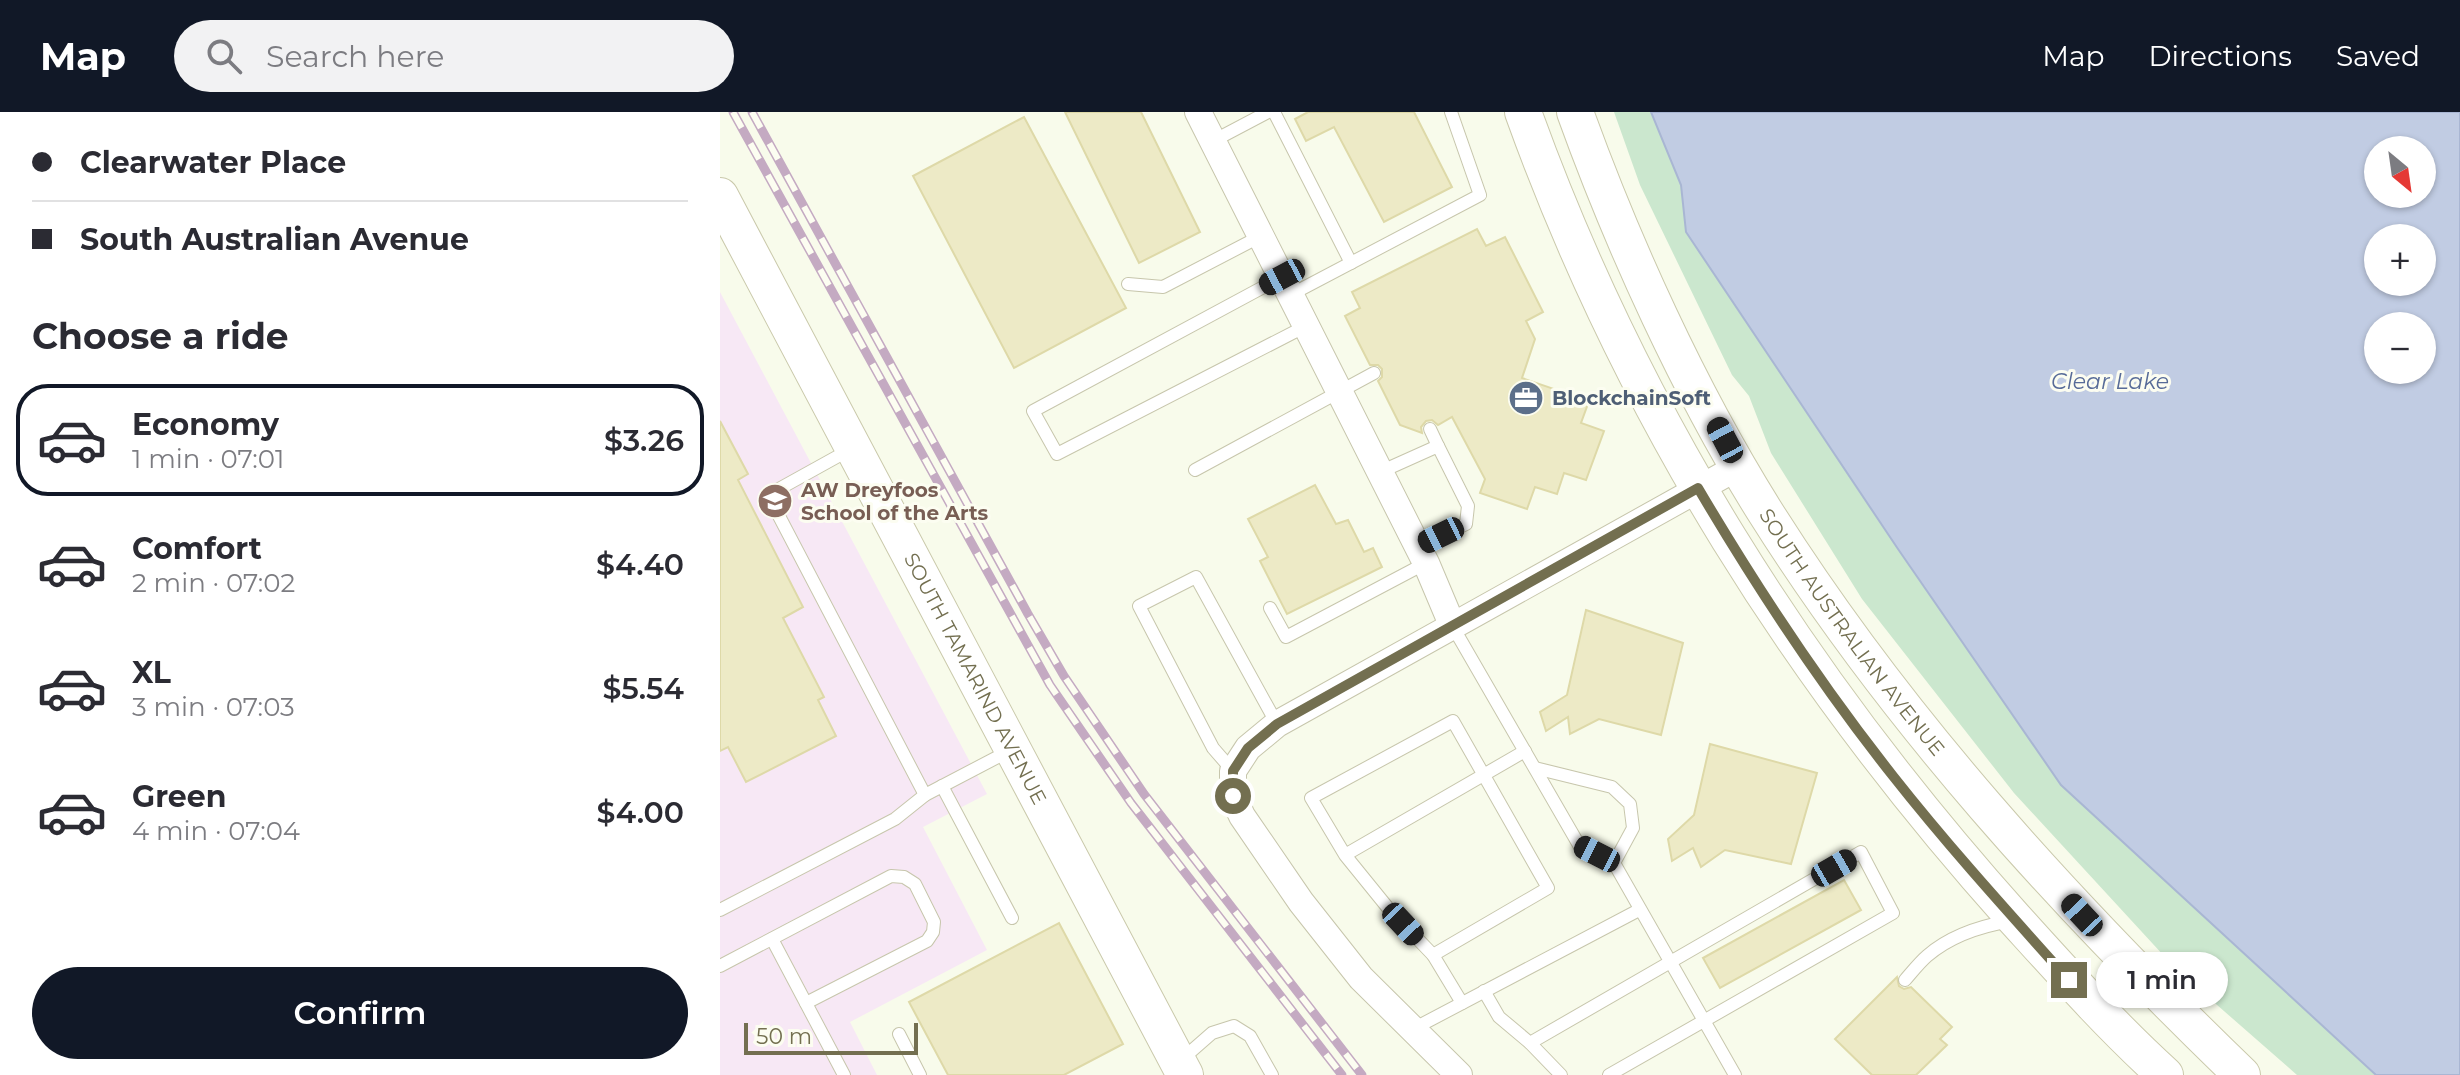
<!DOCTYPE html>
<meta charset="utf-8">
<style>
:root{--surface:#fff;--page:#f2f2f3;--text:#2b2b33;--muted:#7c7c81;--line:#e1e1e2;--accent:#111827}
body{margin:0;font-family:Montserrat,sans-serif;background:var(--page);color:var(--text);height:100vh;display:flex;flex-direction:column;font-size:30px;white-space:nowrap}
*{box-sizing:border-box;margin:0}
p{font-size:26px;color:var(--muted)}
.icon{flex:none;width:44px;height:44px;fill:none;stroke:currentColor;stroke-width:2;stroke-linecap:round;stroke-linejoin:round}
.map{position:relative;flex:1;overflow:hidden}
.side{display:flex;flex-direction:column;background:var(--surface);width:720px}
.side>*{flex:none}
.top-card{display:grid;align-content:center;height:176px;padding:0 32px;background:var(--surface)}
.needle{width:52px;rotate:151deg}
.controls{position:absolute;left:1644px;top:24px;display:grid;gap:16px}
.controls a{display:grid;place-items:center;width:72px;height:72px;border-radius:50%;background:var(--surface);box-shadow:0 2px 6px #0004;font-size:40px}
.scale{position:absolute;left:24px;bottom:20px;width:174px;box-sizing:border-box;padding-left:8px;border:4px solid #736f50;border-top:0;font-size:22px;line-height:28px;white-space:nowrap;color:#736f50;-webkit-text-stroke:6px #fcfdf1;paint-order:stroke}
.end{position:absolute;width:36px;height:36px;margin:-18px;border:10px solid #736f50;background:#fff;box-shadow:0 0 0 4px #fff}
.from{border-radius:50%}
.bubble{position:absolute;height:56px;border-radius:28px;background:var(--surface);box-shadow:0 2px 6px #0004;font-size:26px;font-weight:600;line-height:56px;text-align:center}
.car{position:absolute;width:24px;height:48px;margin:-24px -12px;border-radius:10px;box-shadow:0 0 6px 2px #0007;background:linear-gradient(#222 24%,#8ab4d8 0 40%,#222 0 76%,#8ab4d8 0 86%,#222 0)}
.top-card b{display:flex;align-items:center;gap:28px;height:76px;font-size:30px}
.top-card b+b{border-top:2px solid var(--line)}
.top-card i{width:20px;height:20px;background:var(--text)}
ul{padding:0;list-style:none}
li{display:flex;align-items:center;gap:24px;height:112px;margin:0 16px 12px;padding:0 16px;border:4px solid transparent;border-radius:32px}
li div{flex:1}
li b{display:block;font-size:30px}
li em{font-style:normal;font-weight:600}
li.active{border-color:var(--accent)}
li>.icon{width:72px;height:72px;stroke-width:1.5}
h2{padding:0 32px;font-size:36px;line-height:96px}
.button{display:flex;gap:16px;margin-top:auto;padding:16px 32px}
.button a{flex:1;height:92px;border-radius:48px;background:var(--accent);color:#fff;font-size:32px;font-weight:600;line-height:92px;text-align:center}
header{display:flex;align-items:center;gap:48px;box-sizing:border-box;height:112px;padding:0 40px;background:var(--accent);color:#fff}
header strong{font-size:38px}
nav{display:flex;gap:44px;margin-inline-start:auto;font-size:28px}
.search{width:560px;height:72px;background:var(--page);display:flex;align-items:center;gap:20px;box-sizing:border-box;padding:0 28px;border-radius:44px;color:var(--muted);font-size:30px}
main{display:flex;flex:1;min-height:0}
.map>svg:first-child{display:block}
.education{fill:#f7e8f5}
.green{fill:#cbe7ce}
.water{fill:#c1cce3;stroke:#a9b6d3;stroke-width:2;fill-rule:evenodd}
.building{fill:#edeac6;stroke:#ded9a8;stroke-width:2}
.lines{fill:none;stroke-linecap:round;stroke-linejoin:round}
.lane-casing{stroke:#c7c6ac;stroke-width:14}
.street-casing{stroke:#c7c6ac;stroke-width:28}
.secondary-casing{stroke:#cac9ab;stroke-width:38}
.lane{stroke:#fff;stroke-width:12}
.street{stroke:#fff;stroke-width:26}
.secondary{stroke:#fff;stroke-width:36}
.rail-casing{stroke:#c4aac2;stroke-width:9}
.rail{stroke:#fcfdf1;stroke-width:6;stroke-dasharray:18;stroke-linecap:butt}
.route{stroke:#736f50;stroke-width:10}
.labels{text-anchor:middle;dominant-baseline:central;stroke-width:6;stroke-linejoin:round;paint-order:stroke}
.service-label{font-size:20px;font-weight:bold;fill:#4e5e75;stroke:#fcfdf1;text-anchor:start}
.education-label{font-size:20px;font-weight:bold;fill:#785e54;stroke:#fcfdf1;text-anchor:start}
.street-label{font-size:20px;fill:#736f50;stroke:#fcfdf1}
.water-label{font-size:22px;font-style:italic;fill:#576b98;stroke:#fcfdf1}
</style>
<header>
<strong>Map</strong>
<div class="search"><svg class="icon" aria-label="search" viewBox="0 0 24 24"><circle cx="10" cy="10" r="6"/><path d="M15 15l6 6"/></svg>Search here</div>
<nav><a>Map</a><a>Directions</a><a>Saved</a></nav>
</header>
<main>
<section class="side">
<div class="top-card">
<b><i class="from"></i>Clearwater Place</b>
<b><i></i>South Australian Avenue</b>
</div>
<h2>Choose a ride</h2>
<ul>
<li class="active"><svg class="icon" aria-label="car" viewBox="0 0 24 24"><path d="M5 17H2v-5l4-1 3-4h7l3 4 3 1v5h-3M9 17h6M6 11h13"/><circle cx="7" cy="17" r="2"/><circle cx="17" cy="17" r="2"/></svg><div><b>Economy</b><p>1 min · 07:01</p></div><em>$3.26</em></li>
<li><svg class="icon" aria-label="car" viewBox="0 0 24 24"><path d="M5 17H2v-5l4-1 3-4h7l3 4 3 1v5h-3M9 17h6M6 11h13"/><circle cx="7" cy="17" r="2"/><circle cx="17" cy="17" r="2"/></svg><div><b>Comfort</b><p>2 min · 07:02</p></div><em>$4.40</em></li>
<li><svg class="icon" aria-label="car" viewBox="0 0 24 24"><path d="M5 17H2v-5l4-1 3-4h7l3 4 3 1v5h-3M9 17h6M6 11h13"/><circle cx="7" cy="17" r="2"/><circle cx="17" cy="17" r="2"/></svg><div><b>XL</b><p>3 min · 07:03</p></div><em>$5.54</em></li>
<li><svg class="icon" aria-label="car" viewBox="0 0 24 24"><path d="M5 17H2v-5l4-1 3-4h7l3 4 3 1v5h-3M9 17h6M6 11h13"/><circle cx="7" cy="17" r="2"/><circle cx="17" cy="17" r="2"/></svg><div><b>Green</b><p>4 min · 07:04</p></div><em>$4.00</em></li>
</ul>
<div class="button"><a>Confirm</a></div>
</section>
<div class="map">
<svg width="1740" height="963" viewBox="0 0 1740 963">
<rect width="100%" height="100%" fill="#f8fbeb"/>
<path class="education" d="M 0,180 L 267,682 L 203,715 L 267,838 L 130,910 L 157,963 L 0,963 Z"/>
<path class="green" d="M 894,0 L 931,0 L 961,73 L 966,120 L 1341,673 L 1656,963 L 1577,963 L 1456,857 L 1294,681 L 1142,487 L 1051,341 L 1029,284 L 1012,263 L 920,73 Z"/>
<path class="water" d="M 931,0 L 1740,0 L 1740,963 L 1656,963 L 1341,673 L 1178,437 L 966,120 L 961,73 ZM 1702,38 L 1702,82 L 1658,82 L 1658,38 ZM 1702,126 L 1702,170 L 1658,170 L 1658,126 ZM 1702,214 L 1702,258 L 1658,258 L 1658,214 Z"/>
<g class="building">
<path d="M 345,0 L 421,0 L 480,120 L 419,151 Z"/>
<path d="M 588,0 L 694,0 L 732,75 L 664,110 L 614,15 L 586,29 L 575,7 Z"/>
<path d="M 304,5 L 406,196 L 294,256 L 193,64 Z"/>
<path d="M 757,117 L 766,134 L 785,125 L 823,200 L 806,209 L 815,227 L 802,266 L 869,289 L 861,311 L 884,319 L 866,368 L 844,361 L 837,382 L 815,375 L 807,397 L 760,381 L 765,367 L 732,305 L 718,313 L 712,308 L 706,309 L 701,315 L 702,321 L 680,313 L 658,269 L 662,265 L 662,257 L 658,253 L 650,253 L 625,204 L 640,196 L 632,180 Z"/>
<path d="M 0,309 L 28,362 L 18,368 L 83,495 L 63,506 L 104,585 L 98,588 L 116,624 L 26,670 L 8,635 L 0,639 Z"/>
<path d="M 595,373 L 616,412 L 628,408 L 644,440 L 653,436 L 662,455 L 567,502 L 540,449 L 548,445 L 528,407 Z"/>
<path d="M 866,498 L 963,531 L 941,623 L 879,607 L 850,622 L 848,605 L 826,619 L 820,600 L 847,583 Z"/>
<path d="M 990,632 L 1097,661 L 1071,752 L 1005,738 L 981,755 L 973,736 L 952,749 L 948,727 L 974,703 Z"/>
<path d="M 1124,768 L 1141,798 L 1000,876 L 983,846 Z"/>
<path d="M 339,811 L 403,932 L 344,963 L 228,963 L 189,890 Z"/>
<path d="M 1177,865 L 1179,874 L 1184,877 L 1191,875 L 1232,915 L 1220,927 L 1227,933 L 1196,963 L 1152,963 L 1115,927 Z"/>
</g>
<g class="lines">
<defs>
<g id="lane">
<path d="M 554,0 L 631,151"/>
<path d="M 493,29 L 548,0"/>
<path d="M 562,165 L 313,299 L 337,342 L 586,214"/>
<path d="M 408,172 L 443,175 L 541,124"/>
<path d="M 570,183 L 760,83 L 731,0"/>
<path d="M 710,317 L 718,334"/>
<path d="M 131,337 L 48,383 L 205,683"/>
<path d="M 475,358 L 654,261"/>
<path d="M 660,360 L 718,334 L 748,394 L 746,412 L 697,435"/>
<path d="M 550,496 L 566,525 L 706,451"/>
<path d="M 733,515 L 859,733 L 894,751 L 1015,963"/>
<path d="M 815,656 L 892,675 L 910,692 L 913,716 L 894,751"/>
<path d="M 513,659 L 493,636 L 419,494 L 476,465 L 557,612"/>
<path d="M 222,674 L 292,806"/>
<path d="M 625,743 L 668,796 L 713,843 L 828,776 L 733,609 L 591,686 L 625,743 L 805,639"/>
<path d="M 0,798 L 175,707 L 205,683 L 291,638"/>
<path d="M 52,827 L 124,963"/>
<path d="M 713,843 L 742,891"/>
<path d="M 0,854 L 171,764 L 184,765 L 195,772 L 214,810 L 213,820 L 207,829 L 86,891"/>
<path d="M 1185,868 C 1192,860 1199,851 1207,844 C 1230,824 1261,814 1290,809"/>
<path d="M 764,879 L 779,905 L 810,931"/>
<path d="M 693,917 L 919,798"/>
<path d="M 179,922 L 200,963"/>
<path d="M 460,949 L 492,921 L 514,914 L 530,924 L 552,963"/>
<path d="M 841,963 L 810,931 L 1141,740 L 1173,801 L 889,963"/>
</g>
<g id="street">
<path d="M 478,0 L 706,451 L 733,515"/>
<path d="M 739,963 L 641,866 L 581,790 L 522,704 L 513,684 L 513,659 L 528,636 L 557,612 L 1018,355"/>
</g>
<g id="secondary">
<path d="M 803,0 C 912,303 1080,567 1294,806 C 1343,860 1391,914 1445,963"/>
<path id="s1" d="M 855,0 C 903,133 969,278 1044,398 C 1176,608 1344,791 1522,963"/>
<path id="s2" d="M 0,84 L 465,963"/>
</g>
</defs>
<use href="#lane" class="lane-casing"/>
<use href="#street" class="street-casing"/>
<use href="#secondary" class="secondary-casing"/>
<use href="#lane" class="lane"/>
<use href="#street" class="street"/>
<use href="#secondary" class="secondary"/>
<defs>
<g id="rail">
<path d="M 13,0 L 330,573 L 411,691 L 622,963"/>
<path d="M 32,0 L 308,502 L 344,564 L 424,682 L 642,963"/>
</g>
</defs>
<use href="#rail" class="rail-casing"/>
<use href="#rail" class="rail"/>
</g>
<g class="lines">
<path class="route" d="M 513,684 L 513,659 L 528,636 L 557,612 L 978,376 C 1037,476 1101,573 1173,664 C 1229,735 1289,801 1349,868"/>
</g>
<defs>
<symbol id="office-disc" viewBox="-11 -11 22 22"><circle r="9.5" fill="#5c6f8a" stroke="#fcfdf1"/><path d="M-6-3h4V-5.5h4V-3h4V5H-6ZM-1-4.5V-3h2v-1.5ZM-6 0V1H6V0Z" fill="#fff"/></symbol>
<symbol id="school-disc" viewBox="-11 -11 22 22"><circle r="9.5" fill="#8d6e63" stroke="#fcfdf1"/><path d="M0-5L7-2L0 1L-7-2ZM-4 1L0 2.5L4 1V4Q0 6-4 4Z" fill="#fff"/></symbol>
</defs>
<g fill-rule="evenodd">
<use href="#office-disc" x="786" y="266" width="40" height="40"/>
<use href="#school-disc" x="35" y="369" width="40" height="40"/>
</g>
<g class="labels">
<g class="service-label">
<text x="832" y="286">BlockchainSoft</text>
</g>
<g class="education-label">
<text x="81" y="378">AW Dreyfoos<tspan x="81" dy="23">School of the Arts</tspan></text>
</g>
<g class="street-label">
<text stroke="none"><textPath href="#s1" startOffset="592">SOUTH AUSTRALIAN AVENUE</textPath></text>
<text stroke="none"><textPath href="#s2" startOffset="546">SOUTH TAMARIND AVENUE</textPath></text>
</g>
<g class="water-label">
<text x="1390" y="269">Clear Lake</text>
</g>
</g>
</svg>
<div class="controls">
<a><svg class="needle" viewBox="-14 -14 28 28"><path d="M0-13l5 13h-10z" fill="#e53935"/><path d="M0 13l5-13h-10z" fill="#7c7c81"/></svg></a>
<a>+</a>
<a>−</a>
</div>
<div class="scale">50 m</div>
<i class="end from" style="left:513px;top:684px"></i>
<i class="end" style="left:1349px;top:868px"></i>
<div class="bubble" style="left:1376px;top:840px;width:132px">1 min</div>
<i class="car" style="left:562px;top:165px;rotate:242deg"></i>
<i class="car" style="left:1005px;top:328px;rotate:332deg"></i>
<i class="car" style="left:721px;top:423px;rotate:244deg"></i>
<i class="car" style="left:877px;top:742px;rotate:297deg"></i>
<i class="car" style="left:1114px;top:756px;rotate:60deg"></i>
<i class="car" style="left:1362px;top:803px;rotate:317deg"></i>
<i class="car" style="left:683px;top:812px;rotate:137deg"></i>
</div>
</main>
